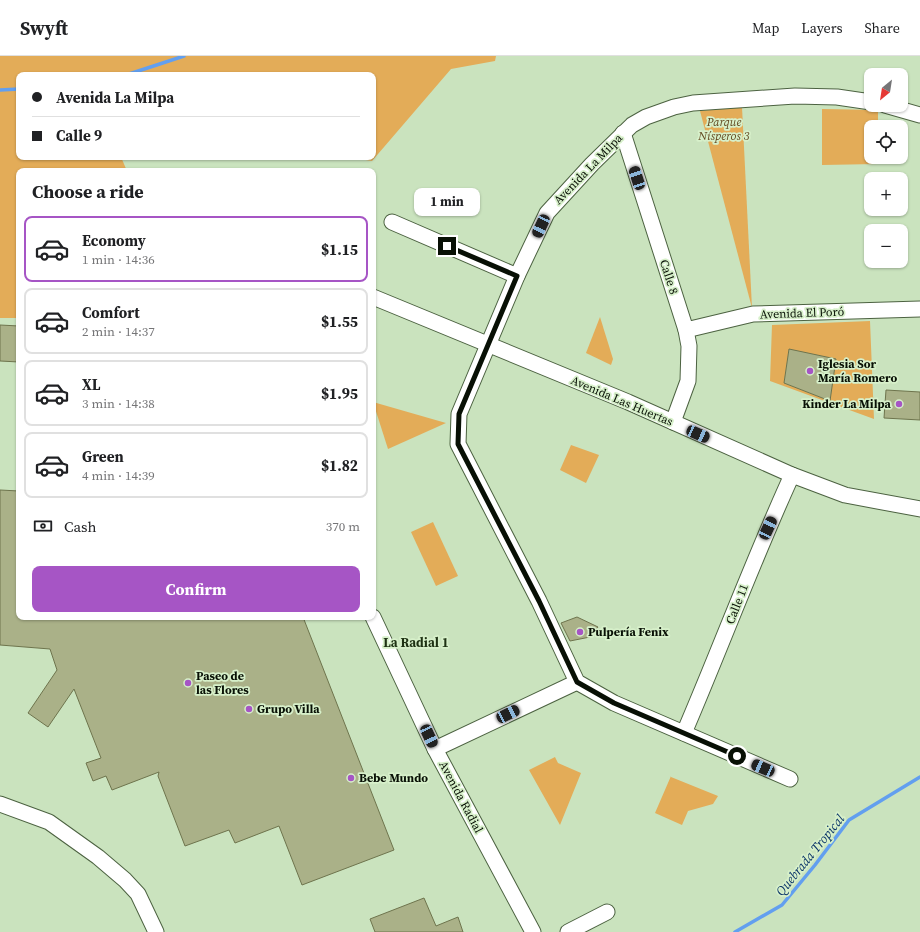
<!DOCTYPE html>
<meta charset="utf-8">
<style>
:root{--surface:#fff;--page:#f2f2f2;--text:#202124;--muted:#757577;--line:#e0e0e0;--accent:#a655c5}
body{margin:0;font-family:"Source Serif 4",serif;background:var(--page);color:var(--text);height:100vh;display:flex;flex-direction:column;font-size:15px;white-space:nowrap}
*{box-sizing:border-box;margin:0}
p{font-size:13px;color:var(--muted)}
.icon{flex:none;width:22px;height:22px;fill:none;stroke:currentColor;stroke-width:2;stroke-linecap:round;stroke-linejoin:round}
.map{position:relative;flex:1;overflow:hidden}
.sheet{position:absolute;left:16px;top:112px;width:360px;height:452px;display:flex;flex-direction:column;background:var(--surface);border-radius:8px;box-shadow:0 1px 3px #0004}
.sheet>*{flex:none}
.guide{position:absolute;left:16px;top:16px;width:360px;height:88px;border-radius:8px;box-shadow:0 1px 3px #0004;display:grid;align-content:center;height:88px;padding:0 16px;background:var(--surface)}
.needle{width:26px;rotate:210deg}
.fabs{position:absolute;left:864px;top:12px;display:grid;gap:8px}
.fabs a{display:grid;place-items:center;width:44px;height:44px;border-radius:8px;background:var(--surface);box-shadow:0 1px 3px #0004;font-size:20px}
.end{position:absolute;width:18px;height:18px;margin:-9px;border:5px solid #081005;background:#fff;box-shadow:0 0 0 2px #fff}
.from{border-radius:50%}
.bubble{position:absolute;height:28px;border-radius:8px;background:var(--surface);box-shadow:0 1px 3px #0004;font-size:13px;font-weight:700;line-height:28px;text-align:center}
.car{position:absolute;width:12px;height:24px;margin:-12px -6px;border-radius:5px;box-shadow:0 0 3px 1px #0007;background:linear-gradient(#222 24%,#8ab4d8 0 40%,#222 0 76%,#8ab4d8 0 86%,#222 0)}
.guide b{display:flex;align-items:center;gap:14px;height:38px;font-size:15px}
.guide b+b{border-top:1px solid var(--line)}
.guide i{width:10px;height:10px;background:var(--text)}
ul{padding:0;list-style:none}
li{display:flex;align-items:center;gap:12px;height:66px;margin:0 8px 6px;padding:0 8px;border:2px solid var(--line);border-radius:8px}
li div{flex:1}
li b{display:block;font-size:15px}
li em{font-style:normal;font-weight:700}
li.selected{border-color:var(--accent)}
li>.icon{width:36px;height:36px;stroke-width:1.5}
h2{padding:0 16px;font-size:18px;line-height:48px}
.pay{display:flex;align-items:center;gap:10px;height:44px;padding:0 16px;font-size:15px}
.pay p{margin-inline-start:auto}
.action{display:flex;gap:8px;margin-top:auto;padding:8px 16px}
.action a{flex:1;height:46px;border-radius:8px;background:var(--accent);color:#fff;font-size:16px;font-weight:700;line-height:46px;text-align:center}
header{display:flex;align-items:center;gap:24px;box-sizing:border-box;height:56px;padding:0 20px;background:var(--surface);border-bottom:1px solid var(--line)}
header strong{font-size:19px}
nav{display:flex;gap:22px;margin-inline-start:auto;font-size:14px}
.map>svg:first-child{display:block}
.green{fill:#e3ac58;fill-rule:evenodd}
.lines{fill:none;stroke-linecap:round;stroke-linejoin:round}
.stream{stroke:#629fef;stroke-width:3.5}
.building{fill:#aab188;stroke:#6e744d}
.minor-casing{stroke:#4c6241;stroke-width:17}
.minor{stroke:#fff;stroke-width:15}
.route{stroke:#081005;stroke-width:5}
.poi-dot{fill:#a655c5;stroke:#d7f0ca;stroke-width:1.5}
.labels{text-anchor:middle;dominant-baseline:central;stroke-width:3.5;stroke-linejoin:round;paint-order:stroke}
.park-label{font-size:12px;font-style:italic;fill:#634921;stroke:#d7f0ca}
.street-label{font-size:12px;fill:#081005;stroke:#d7f0ca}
.poi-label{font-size:12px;font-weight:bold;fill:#081005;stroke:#d7f0ca;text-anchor:start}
.neighbourhood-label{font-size:13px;font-weight:bold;fill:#1e3113;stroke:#d7f0ca}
.water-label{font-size:13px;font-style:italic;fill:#0d3769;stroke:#d7f0ca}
</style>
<header>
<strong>Swyft</strong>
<nav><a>Map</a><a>Layers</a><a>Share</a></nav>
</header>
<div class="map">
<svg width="920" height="876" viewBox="0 0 920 876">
<rect width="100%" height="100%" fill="#cae3be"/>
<g class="green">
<path d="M 0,0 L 496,0 L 495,5 L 451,13 L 372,105 L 346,101 L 373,101 L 373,19 L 19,19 L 19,101 L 121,101 L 127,115 L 19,115 L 19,262 L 0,262 Z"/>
<path d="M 742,51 L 752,252 L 700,55 Z"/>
<path d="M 822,53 L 878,54 L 878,71 L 871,71 L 871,101 L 877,101 L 877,108 L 822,109 Z"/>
<path d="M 600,261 L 613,303 L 611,309 L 586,297 Z"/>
<path d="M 870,265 L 874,363 L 770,325 L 772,269 ZM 789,294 L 835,303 L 830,345 L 784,327 Z"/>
<path d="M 373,346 L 446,367 L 388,393 Z"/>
<path d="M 571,389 L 599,399 L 586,427 L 560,414 Z"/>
<path d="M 433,466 L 458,520 L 436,530 L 411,476 Z"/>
<path d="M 555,701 L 558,707 L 581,717 L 560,769 L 529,714 Z"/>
<path d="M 671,720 L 671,721 L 718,740 L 713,748 L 688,755 L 682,769 L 655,757 Z"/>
</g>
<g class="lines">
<g class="stream">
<path d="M 126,19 L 184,0"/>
<path d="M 0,34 L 19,33"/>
<path d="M 735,876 L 782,849 L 815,809 L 849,764 L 920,721"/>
</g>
</g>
<g class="building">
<path d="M 0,269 L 19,270 L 19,306 L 0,305 Z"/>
<path d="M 789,293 L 836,303 L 830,345 L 784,327 Z"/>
<path d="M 886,334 L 920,336 L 920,364 L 884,362 Z"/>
<path d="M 0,434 L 19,435 L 19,561 L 303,561 L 394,794 L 302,829 L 279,770 L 235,787 L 229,774 L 185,790 L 158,720 L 159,716 L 112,734 L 106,720 L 93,725 L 86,707 L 101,702 L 74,633 L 48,671 L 28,657 L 57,614 L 50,593 L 0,589 Z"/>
<path d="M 577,561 L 598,571 L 590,581 L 570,585 L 561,567 Z"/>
<path d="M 424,842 L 436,870 L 458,861 L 463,876 L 375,876 L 370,863 Z"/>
</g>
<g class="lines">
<defs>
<g id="minor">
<path d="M 885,49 L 920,59"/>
<path d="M 623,77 L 686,274 L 689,290 L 688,325 L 673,366"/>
<path d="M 392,166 L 517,220"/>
<path d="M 373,241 L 628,346 L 792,419 L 845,439 L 920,453"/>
<path d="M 686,274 L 753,258 L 920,253"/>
<path d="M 373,561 L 435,693 L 533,876"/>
<path d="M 684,677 C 721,591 753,504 792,419"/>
<path d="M 435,693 L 577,626"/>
<path d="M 790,723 L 614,647 L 577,626 L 539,545 L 458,388 L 459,358 L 517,220 L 547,157 L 592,108 L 632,69 L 646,61 L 674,51 L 693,47 L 795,40 L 837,41 L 871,46"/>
<path d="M 0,748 L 49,766 L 98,801 L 125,824 L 138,838 L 156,876"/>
<path d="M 568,876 L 607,856"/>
</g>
</defs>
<use href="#minor" class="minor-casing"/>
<use href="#minor" class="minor"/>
</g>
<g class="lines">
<path class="route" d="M 447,190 L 517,220 L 459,358 L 458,388 L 539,545 L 577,626 L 614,647 L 737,700"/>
</g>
<g class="poi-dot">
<circle cx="810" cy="315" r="4"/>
<circle cx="899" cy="348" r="4"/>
<circle cx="580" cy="576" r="4"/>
<circle cx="188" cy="627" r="4"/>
<circle cx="249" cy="653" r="4"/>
<circle cx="351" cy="722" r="4"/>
</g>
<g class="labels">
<g class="park-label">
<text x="724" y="66">Parque<tspan x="724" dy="14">Nísperos 3</tspan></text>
</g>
<g class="street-label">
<text transform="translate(588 113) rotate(-46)">Avenida La Milpa</text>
<text transform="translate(669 221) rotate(72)">Calle 8</text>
<text transform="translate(802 257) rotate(-2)">Avenida El Poró</text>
<text transform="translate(622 345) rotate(23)">Avenida Las Huertas</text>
<text transform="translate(737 548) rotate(-69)">Calle 11</text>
<text transform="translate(461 741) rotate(62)">Avenida Radial</text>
</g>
<g class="poi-label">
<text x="818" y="308">Iglesia Sor<tspan x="818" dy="14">María Romero</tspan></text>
<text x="891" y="348" text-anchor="end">Kinder La Milpa</text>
<text x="588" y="576">Pulpería Fenix</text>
<text x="196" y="620">Paseo de<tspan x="196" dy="14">las Flores</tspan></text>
<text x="257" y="653">Grupo Villa</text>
<text x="359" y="722">Bebe Mundo</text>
</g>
<g class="neighbourhood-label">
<text x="416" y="586">La Radial 1</text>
</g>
<g class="water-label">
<text transform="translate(810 799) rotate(-51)">Quebrada Tropical</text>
</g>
</g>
</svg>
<div class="fabs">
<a><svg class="needle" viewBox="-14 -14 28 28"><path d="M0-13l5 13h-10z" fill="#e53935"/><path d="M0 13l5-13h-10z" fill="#757577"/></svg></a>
<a><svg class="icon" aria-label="locate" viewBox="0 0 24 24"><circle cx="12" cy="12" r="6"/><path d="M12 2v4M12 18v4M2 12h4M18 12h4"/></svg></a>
<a>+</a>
<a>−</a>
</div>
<i class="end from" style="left:737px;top:700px"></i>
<i class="end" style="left:447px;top:190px"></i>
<div class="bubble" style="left:414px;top:132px;width:66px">1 min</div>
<i class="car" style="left:637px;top:122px;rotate:342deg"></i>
<i class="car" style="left:541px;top:170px;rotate:205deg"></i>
<i class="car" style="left:698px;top:378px;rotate:114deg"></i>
<i class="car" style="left:768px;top:472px;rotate:25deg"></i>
<i class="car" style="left:508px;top:658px;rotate:64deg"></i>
<i class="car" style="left:429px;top:680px;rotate:155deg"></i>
<i class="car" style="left:763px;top:712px;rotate:294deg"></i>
<div class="guide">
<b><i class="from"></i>Avenida La Milpa</b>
<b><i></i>Calle 9</b>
</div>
<section class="sheet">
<h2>Choose a ride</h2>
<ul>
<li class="selected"><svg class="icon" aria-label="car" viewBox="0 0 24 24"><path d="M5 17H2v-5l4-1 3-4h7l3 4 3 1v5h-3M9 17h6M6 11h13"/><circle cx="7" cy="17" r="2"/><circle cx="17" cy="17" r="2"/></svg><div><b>Economy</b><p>1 min · 14:36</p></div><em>$1.15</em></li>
<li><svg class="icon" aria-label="car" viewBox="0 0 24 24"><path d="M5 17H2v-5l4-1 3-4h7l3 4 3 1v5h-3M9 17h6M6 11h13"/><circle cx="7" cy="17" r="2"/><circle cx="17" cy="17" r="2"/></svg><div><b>Comfort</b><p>2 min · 14:37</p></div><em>$1.55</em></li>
<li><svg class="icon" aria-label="car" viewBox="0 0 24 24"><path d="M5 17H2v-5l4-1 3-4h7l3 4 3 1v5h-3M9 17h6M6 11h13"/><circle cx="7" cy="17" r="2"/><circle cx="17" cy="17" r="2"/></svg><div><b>XL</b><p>3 min · 14:38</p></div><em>$1.95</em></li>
<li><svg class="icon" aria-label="car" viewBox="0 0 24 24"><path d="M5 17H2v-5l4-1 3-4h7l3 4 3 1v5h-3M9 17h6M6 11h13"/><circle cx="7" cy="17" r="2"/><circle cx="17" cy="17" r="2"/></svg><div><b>Green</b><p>4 min · 14:39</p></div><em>$1.82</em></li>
</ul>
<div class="pay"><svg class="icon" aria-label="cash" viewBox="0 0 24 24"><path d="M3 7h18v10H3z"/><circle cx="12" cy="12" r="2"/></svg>Cash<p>370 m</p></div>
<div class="action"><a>Confirm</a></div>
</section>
</div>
